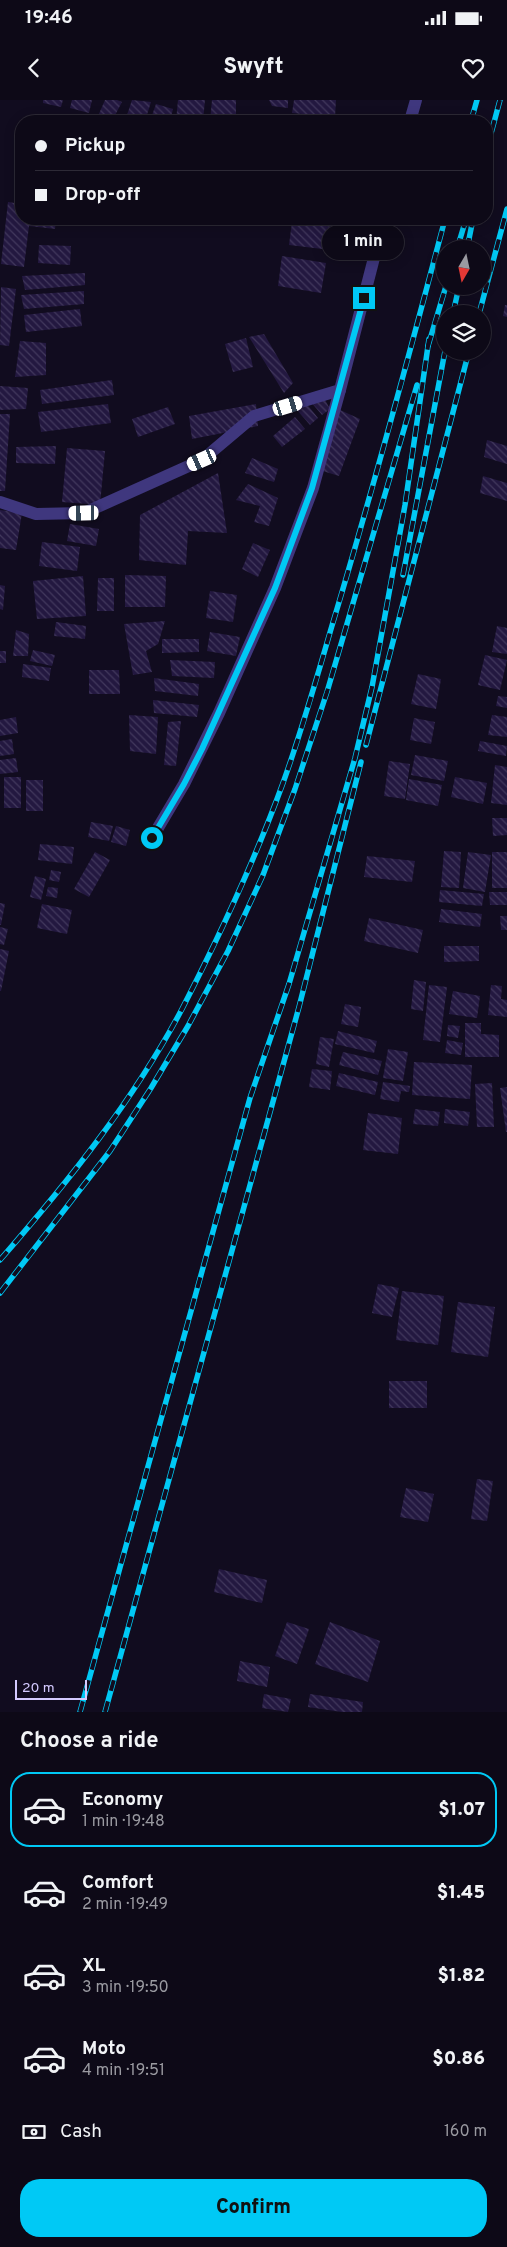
<!DOCTYPE html>
<meta charset="utf-8">
<style>
:root{--surface:#0d0917;--page:#161220;--text:#f1f3f6;--muted:#9a9aa1;--line:#2d2a36;--accent:#00c9f5}
body{margin:0;font-family:Overpass,sans-serif;background:var(--page);color:var(--text);height:100vh;display:flex;flex-direction:column;font-size:19px;white-space:nowrap}
*{box-sizing:border-box;margin:0}
p{font-size:16px;color:var(--muted)}
.icon{flex:none;width:28px;height:28px;fill:none;stroke:currentColor;stroke-width:2;stroke-linecap:round;stroke-linejoin:round}
.map{position:relative;height:1612px;overflow:hidden}
.drawer{display:flex;flex-direction:column;background:var(--surface);flex:1}
.drawer>*{flex:none}
.guide{position:absolute;left:15px;top:15px;width:478px;height:110px;border-radius:20px;box-shadow:0 2px 12px #0003,0 0 0 1px var(--line);display:grid;align-content:center;height:110px;padding:0 20px;background:var(--surface)}
.needle{width:32px;rotate:189deg}
.controls{position:absolute;left:436px;top:140px;display:grid;gap:10px}
.controls a{display:grid;place-items:center;width:55px;height:55px;border-radius:50%;background:var(--surface);box-shadow:0 2px 12px #0003,0 0 0 1px var(--line);font-size:25px}
.scale{position:absolute;left:15px;bottom:12px;width:72px;box-sizing:border-box;padding-left:5px;border:2px solid #d4caff;border-top:0;font-size:14px;line-height:18px;white-space:nowrap;color:#d4caff;-webkit-text-stroke:4px #110c1f;paint-order:stroke}
.end{position:absolute;width:22px;height:22px;margin:-11px;border:6px solid #00c9f5;background:#111;box-shadow:0 0 0 2px #111}
.from{border-radius:50%}
.bubble{position:absolute;height:35px;border-radius:18px;background:var(--surface);box-shadow:0 2px 12px #0003,0 0 0 1px var(--line);font-size:16px;font-weight:800;line-height:35px;text-align:center}
.car{position:absolute;width:15px;height:30px;margin:-15px -8px;border-radius:6px;box-shadow:0 0 4px 1px #0007;background:linear-gradient(#fff 24%,#345 0 40%,#fff 0 76%,#345 0 86%,#fff 0)}
.guide b{display:flex;align-items:center;gap:18px;height:48px;font-size:19px}
.guide b+b{border-top:1px solid var(--line)}
.guide i{width:12px;height:12px;background:var(--text)}
ul{padding:0;list-style:none}
li{display:flex;align-items:center;gap:15px;height:75px;margin:0 10px 8px;padding:0 10px;border:2px solid transparent;border-radius:20px}
li div{flex:1}
li b{display:block;font-size:19px}
li em{font-style:normal;font-weight:800}
li.current{border-color:var(--accent)}
li>.icon{width:45px;height:45px;stroke-width:1.5}
h2{padding:0 20px;font-size:22px;line-height:60px}
.pay{display:flex;align-items:center;gap:12px;height:55px;padding:0 20px;font-size:19px}
.pay p{margin-inline-start:auto}
.action{display:flex;gap:10px;margin-top:auto;padding:10px 20px}
.action a{flex:1;height:58px;border-radius:20px;background:var(--accent);color:#111;font-size:20px;font-weight:800;line-height:58px;text-align:center}
.status{display:flex;justify-content:space-between;align-items:center;height:35px;padding:0 25px;background:var(--surface);direction:ltr}
.status svg{height:14px;fill:currentColor}
header{display:flex;justify-content:space-between;align-items:center;height:65px;padding:0 20px;background:var(--surface);font-size:22px;font-weight:800}
.map>svg:first-child{display:block}
.building{fill:url(#building-back-hatch)}
.lines{fill:none;stroke-linecap:round;stroke-linejoin:round}
.street{stroke:#3f377e;stroke-width:12}
.rail-casing{stroke:#00c9f5;stroke-width:5.5}
.rail{stroke:#110c1f;stroke-width:4;stroke-dasharray:11;stroke-linecap:butt}
.route{stroke:#00c9f5;stroke-width:6}
</style>
<div class="status"><b>19:46</b><svg viewBox="0 0 49 12"><path d="M0 12V9h3v3zM5 12V6h3v6zM10 12V3h3v9zM15 12V0h3v12zM26 1h20v11H26zM47 4h2v5h-2z"/></svg></div>
<header><svg class="icon" aria-label="back" viewBox="0 0 24 24"><path d="M15 5l-7 7 7 7"/></svg>Swyft<svg class="icon" aria-label="heart" viewBox="0 0 24 24"><path d="M12 20l-8-8c-3-5 5-10 8-4 3-6 11-1 8 4z"/></svg></header>
<div class="map">
<svg width="507" height="1612" viewBox="0 0 507 1612">
<defs>
<pattern id="building-back-hatch" width="6" height="6" patternUnits="userSpaceOnUse" patternTransform="scale(1.25)"><rect width="6" height="6" fill="#231840"/><path d="M-1 5l2 2M0 0l6 6M5-1l2 2" fill="none" stroke="#42385d"/></pattern>
</defs>
<rect width="100%" height="100%" fill="#110c1f"/>
<g class="building">
<path d="M 43,0 L 63,0 L 61,7 L 43,3 Z"/>
<path d="M 72,0 L 92,0 L 89,13 L 70,8 Z"/>
<path d="M 105,0 L 117,0 L 122,2 L 112,21 L 98,16 Z"/>
<path d="M 132,0 L 151,2 L 145,21 L 126,18 Z"/>
<path d="M 178,0 L 205,0 L 203,21 L 176,21 Z"/>
<path d="M 212,0 L 236,0 L 236,21 L 210,21 Z"/>
<path d="M 269,0 L 288,0 L 288,8 L 272,6 Z"/>
<path d="M 294,0 L 336,0 L 335,17 L 292,13 Z"/>
<path d="M 156,4 L 173,9 L 170,21 L 150,21 Z"/>
<path d="M 245,15 L 281,17 L 281,21 L 245,21 Z"/>
<path d="M 8,102 L 21,104 L 21,119 L 56,119 L 55,129 L 29,126 L 24,167 L 1,164 Z"/>
<path d="M 306,119 L 336,119 L 335,124 Z"/>
<path d="M 292,122 L 334,127 L 331,150 L 289,145 Z"/>
<path d="M 39,145 L 71,146 L 70,165 L 38,163 Z"/>
<path d="M 282,156 L 326,163 L 321,193 L 278,186 Z"/>
<path d="M 85,173 L 85,185 L 25,190 L 22,176 Z"/>
<path d="M 1,187 L 16,189 L 9,246 L 0,245 Z"/>
<path d="M 84,191 L 84,204 L 24,209 L 21,195 Z"/>
<path d="M 505,205 L 507,205 L 507,217 L 503,216 Z"/>
<path d="M 80,209 L 82,226 L 26,232 L 24,215 Z"/>
<path d="M 264,234 L 293,283 L 284,293 L 249,237 Z"/>
<path d="M 246,238 L 253,267 L 233,272 L 225,244 Z"/>
<path d="M 20,241 L 46,243 L 46,275 L 15,277 Z"/>
<path d="M 112,280 L 114,295 L 42,304 L 40,290 Z"/>
<path d="M 0,286 L 28,288 L 26,309 L 0,310 Z"/>
<path d="M 322,294 L 330,309 L 322,315 L 310,301 Z"/>
<path d="M 306,303 L 318,318 L 310,325 L 297,310 Z"/>
<path d="M 108,304 L 111,323 L 41,332 L 38,312 Z"/>
<path d="M 256,304 L 258,326 L 192,339 L 189,316 Z"/>
<path d="M 168,307 L 175,324 L 138,337 L 132,319 Z"/>
<path d="M 340,310 L 360,319 L 339,376 L 316,369 Z"/>
<path d="M 0,314 L 10,314 L 5,391 L 0,391 Z"/>
<path d="M 295,317 L 305,329 L 282,347 L 273,336 Z"/>
<path d="M 487,340 L 507,346 L 507,364 L 484,357 Z"/>
<path d="M 56,346 L 55,364 L 16,363 L 16,347 Z"/>
<path d="M 67,348 L 105,351 L 100,405 L 62,402 Z"/>
<path d="M 252,358 L 278,369 L 274,382 L 245,373 Z"/>
<path d="M 218,373 L 227,433 L 188,431 L 186,465 L 139,460 L 140,415 Z"/>
<path d="M 483,376 L 507,383 L 507,401 L 480,393 Z"/>
<path d="M 248,384 L 278,398 L 269,426 L 254,422 L 260,406 L 236,400 Z"/>
<path d="M 0,410 L 22,413 L 16,450 L 0,448 Z"/>
<path d="M 70,424 L 99,429 L 96,446 L 67,441 Z"/>
<path d="M 42,442 L 80,447 L 77,471 L 39,466 Z"/>
<path d="M 253,443 L 270,450 L 258,477 L 242,469 Z"/>
<path d="M 125,475 L 166,476 L 165,507 L 125,507 Z"/>
<path d="M 83,476 L 86,516 L 37,519 L 33,481 Z"/>
<path d="M 98,478 L 114,478 L 114,511 L 97,511 Z"/>
<path d="M 0,485 L 5,486 L 3,510 L 0,509 Z"/>
<path d="M 210,491 L 237,495 L 233,522 L 206,518 Z"/>
<path d="M 165,521 L 158,544 L 146,551 L 152,572 L 133,575 L 124,524 Z"/>
<path d="M 56,522 L 86,526 L 85,539 L 54,536 Z"/>
<path d="M 497,526 L 507,528 L 507,554 L 492,552 Z"/>
<path d="M 16,530 L 29,534 L 28,556 L 13,556 Z"/>
<path d="M 210,532 L 240,537 L 236,556 L 207,551 Z"/>
<path d="M 162,539 L 199,539 L 199,552 L 162,553 Z"/>
<path d="M 33,550 L 55,555 L 52,566 L 30,561 Z"/>
<rect x="0" y="551" width="6" height="12"/>
<path d="M 485,555 L 507,560 L 500,590 L 478,585 Z"/>
<path d="M 170,560 L 215,562 L 214,578 L 172,576 Z"/>
<path d="M 23,564 L 51,568 L 49,581 L 22,577 Z"/>
<path d="M 89,570 L 119,570 L 120,594 L 89,594 Z"/>
<path d="M 418,574 L 441,579 L 436,609 L 411,604 Z"/>
<path d="M 154,578 L 199,584 L 198,596 L 155,591 Z"/>
<path d="M 498,596 L 507,597 L 507,608 L 496,606 Z"/>
<path d="M 153,600 L 199,605 L 197,617 L 154,613 Z"/>
<path d="M 129,615 L 158,617 L 156,654 L 130,651 Z"/>
<path d="M 492,615 L 507,617 L 507,637 L 488,635 Z"/>
<path d="M 16,617 L 18,633 L 0,636 L 0,620 Z"/>
<path d="M 414,618 L 435,622 L 431,644 L 410,640 Z"/>
<path d="M 181,621 L 176,666 L 164,665 L 168,622 Z"/>
<path d="M 12,639 L 14,654 L 0,656 L 0,641 Z"/>
<path d="M 480,641 L 507,646 L 506,656 L 478,651 Z"/>
<path d="M 415,655 L 448,661 L 444,681 L 411,675 Z"/>
<path d="M 16,658 L 18,672 L 0,674 L 0,660 Z"/>
<path d="M 389,661 L 410,664 L 405,699 L 384,696 Z"/>
<path d="M 495,665 L 507,667 L 507,705 L 491,703 Z"/>
<rect x="4" y="677" width="17" height="31"/>
<path d="M 455,677 L 487,683 L 483,704 L 451,697 Z"/>
<path d="M 409,679 L 442,685 L 438,706 L 406,700 Z"/>
<rect x="26" y="680" width="17" height="31"/>
<path d="M 492,718 L 507,718 L 507,735 L 493,736 Z"/>
<path d="M 91,722 L 113,726 L 109,741 L 88,737 Z"/>
<path d="M 116,726 L 130,730 L 126,746 L 111,742 Z"/>
<path d="M 40,744 L 74,747 L 72,764 L 38,760 Z"/>
<path d="M 444,751 L 461,752 L 459,788 L 441,787 Z"/>
<path d="M 95,752 L 110,760 L 89,797 L 74,789 Z"/>
<path d="M 468,752 L 491,755 L 485,792 L 463,788 Z"/>
<rect x="492" y="752" width="15" height="36"/>
<path d="M 367,756 L 415,761 L 412,782 L 364,777 Z"/>
<path d="M 51,770 L 61,772 L 59,782 L 49,780 Z"/>
<path d="M 35,776 L 46,779 L 41,800 L 30,797 Z"/>
<path d="M 48,787 L 58,788 L 57,798 L 46,796 Z"/>
<path d="M 440,790 L 484,794 L 482,806 L 439,802 Z"/>
<path d="M 489,792 L 507,792 L 507,805 L 490,805 Z"/>
<path d="M 0,803 L 5,804 L 1,825 L 0,825 Z"/>
<path d="M 42,804 L 72,810 L 67,834 L 37,828 Z"/>
<path d="M 441,809 L 482,814 L 480,827 L 439,822 Z"/>
<path d="M 500,816 L 507,816 L 507,830 L 501,830 Z"/>
<path d="M 369,818 L 423,830 L 418,853 L 364,841 Z"/>
<path d="M 0,827 L 8,829 L 4,845 L 0,844 Z"/>
<path d="M 444,846 L 479,846 L 479,861 L 444,862 Z"/>
<path d="M 0,849 L 9,851 L 1,891 L 0,891 Z"/>
<path d="M 414,880 L 426,882 L 423,911 L 411,909 Z"/>
<path d="M 429,885 L 447,887 L 440,942 L 423,940 Z"/>
<path d="M 491,885 L 502,886 L 501,899 L 507,900 L 507,917 L 488,915 Z"/>
<path d="M 453,891 L 480,896 L 477,918 L 449,914 Z"/>
<path d="M 345,904 L 361,907 L 358,927 L 341,924 Z"/>
<path d="M 465,923 L 481,923 L 481,934 L 499,935 L 499,957 L 465,957 Z"/>
<path d="M 448,925 L 460,926 L 458,938 L 447,936 Z"/>
<path d="M 338,931 L 377,941 L 374,953 L 335,944 Z"/>
<path d="M 320,937 L 334,939 L 329,967 L 316,964 Z"/>
<path d="M 447,940 L 463,943 L 461,955 L 445,953 Z"/>
<path d="M 388,949 L 408,952 L 403,981 L 383,978 Z"/>
<path d="M 343,952 L 382,961 L 378,975 L 339,965 Z"/>
<path d="M 414,962 L 472,965 L 470,999 L 412,995 Z"/>
<path d="M 312,969 L 332,971 L 330,990 L 309,987 Z"/>
<path d="M 339,973 L 378,982 L 375,995 L 336,986 Z"/>
<path d="M 383,982 L 410,986 L 409,992 L 401,991 L 399,1002 L 380,999 Z"/>
<path d="M 492,983 L 494,1027 L 477,1027 L 475,984 Z"/>
<path d="M 507,987 L 507,1032 L 506,1032 L 500,988 Z"/>
<path d="M 415,1009 L 440,1012 L 438,1026 L 413,1024 Z"/>
<path d="M 445,1009 L 470,1012 L 468,1026 L 444,1023 Z"/>
<path d="M 368,1013 L 402,1018 L 398,1054 L 363,1050 Z"/>
<path d="M 378,1184 L 399,1188 L 392,1217 L 372,1213 Z"/>
<path d="M 402,1191 L 444,1196 L 438,1245 L 396,1240 Z"/>
<path d="M 458,1202 L 495,1207 L 488,1257 L 451,1252 Z"/>
<rect x="389" y="1281" width="38" height="27"/>
<path d="M 477,1379 L 493,1381 L 487,1421 L 471,1419 Z"/>
<path d="M 406,1388 L 434,1394 L 428,1422 L 400,1417 Z"/>
<path d="M 219,1469 L 267,1480 L 262,1503 L 214,1492 Z"/>
<path d="M 287,1522 L 309,1529 L 297,1564 L 275,1556 Z"/>
<path d="M 330,1522 L 380,1541 L 368,1582 L 315,1564 Z"/>
<path d="M 240,1561 L 270,1567 L 267,1587 L 237,1581 Z"/>
<path d="M 264,1594 L 291,1599 L 288,1612 L 262,1608 Z"/>
<path d="M 310,1594 L 363,1602 L 362,1612 L 342,1612 L 308,1607 Z"/>
</g>
<g class="lines">
<g class="street">
<path d="M 410,21 L 416,0"/>
<path d="M 0,402 L 36,414 L 84,413 L 202,360 L 254,316 L 340,290"/>
<path d="M 152,738 L 184,684 L 219,613 L 275,488 L 313,388 L 340,290 L 384,119"/>
</g>
<defs>
<g id="rail">
<path d="M 471,21 L 477,0"/>
<path d="M 486,52 L 500,0"/>
<path d="M 457,149 L 466,119"/>
<path d="M 467,149 L 473,119"/>
<path d="M 453,214 L 459,186"/>
<path d="M 479,214 L 507,109"/>
<path d="M 428,246 L 446,186"/>
<path d="M 403,475 L 445,251"/>
<path d="M 366,645 L 469,251"/>
<path d="M 0,1160 C 67,1083 134,1000 182,909 C 219,837 255,760 283,683 C 301,633 316,581 331,529 C 372,393 409,256 445,119"/>
<path d="M 0,1193 L 110,1051 L 151,988 L 188,926 L 228,851 L 263,775 L 295,689 L 327,592 L 417,285"/>
<path d="M 80,1612 L 250,998 L 289,884 L 355,658 L 372,587 L 405,405 L 429,239"/>
<path d="M 105,1612 L 299,907 L 361,662"/>
</g>
</defs>
<use href="#rail" class="rail-casing"/>
<use href="#rail" class="rail"/>
</g>
<g class="lines">
<path class="route" d="M 152,738 L 184,684 L 202,649 L 275,488 L 312,388 L 364,198"/>
</g>
</svg>
<div class="controls">
<a><svg class="needle" viewBox="-14 -14 28 28"><path d="M0-13l5 13h-10z" fill="#e53935"/><path d="M0 13l5-13h-10z" fill="#9a9aa1"/></svg></a>
<a><svg class="icon" aria-label="layers" viewBox="0 0 24 24"><path d="M12 4l9 5-9 5-9-5zM3 14l9 5 9-5"/></svg></a>
</div>
<div class="scale">20 m</div>
<i class="end from" style="left:152px;top:738px"></i>
<i class="end" style="left:364px;top:198px"></i>
<div class="bubble" style="left:322px;top:125px;width:82px">1 min</div>
<i class="car" style="left:288px;top:306px;rotate:73deg"></i>
<i class="car" style="left:202px;top:360px;rotate:246deg"></i>
<i class="car" style="left:84px;top:413px;rotate:269deg"></i>
<div class="guide">
<b><i class="from"></i>Pickup</b>
<b><i></i>Drop-off</b>
</div>
</div>
<section class="drawer">
<h2>Choose a ride</h2>
<ul>
<li class="current"><svg class="icon" aria-label="car" viewBox="0 0 24 24"><path d="M5 17H2v-5l4-1 3-4h7l3 4 3 1v5h-3M9 17h6M6 11h13"/><circle cx="7" cy="17" r="2"/><circle cx="17" cy="17" r="2"/></svg><div><b>Economy</b><p>1 min · 19:48</p></div><em>$1.07</em></li>
<li><svg class="icon" aria-label="car" viewBox="0 0 24 24"><path d="M5 17H2v-5l4-1 3-4h7l3 4 3 1v5h-3M9 17h6M6 11h13"/><circle cx="7" cy="17" r="2"/><circle cx="17" cy="17" r="2"/></svg><div><b>Comfort</b><p>2 min · 19:49</p></div><em>$1.45</em></li>
<li><svg class="icon" aria-label="car" viewBox="0 0 24 24"><path d="M5 17H2v-5l4-1 3-4h7l3 4 3 1v5h-3M9 17h6M6 11h13"/><circle cx="7" cy="17" r="2"/><circle cx="17" cy="17" r="2"/></svg><div><b>XL</b><p>3 min · 19:50</p></div><em>$1.82</em></li>
<li><svg class="icon" aria-label="car" viewBox="0 0 24 24"><path d="M5 17H2v-5l4-1 3-4h7l3 4 3 1v5h-3M9 17h6M6 11h13"/><circle cx="7" cy="17" r="2"/><circle cx="17" cy="17" r="2"/></svg><div><b>Moto</b><p>4 min · 19:51</p></div><em>$0.86</em></li>
</ul>
<div class="pay"><svg class="icon" aria-label="cash" viewBox="0 0 24 24"><path d="M3 7h18v10H3z"/><circle cx="12" cy="12" r="2"/></svg>Cash<p>160 m</p></div>
<div class="action"><a>Confirm</a></div>
</section>
